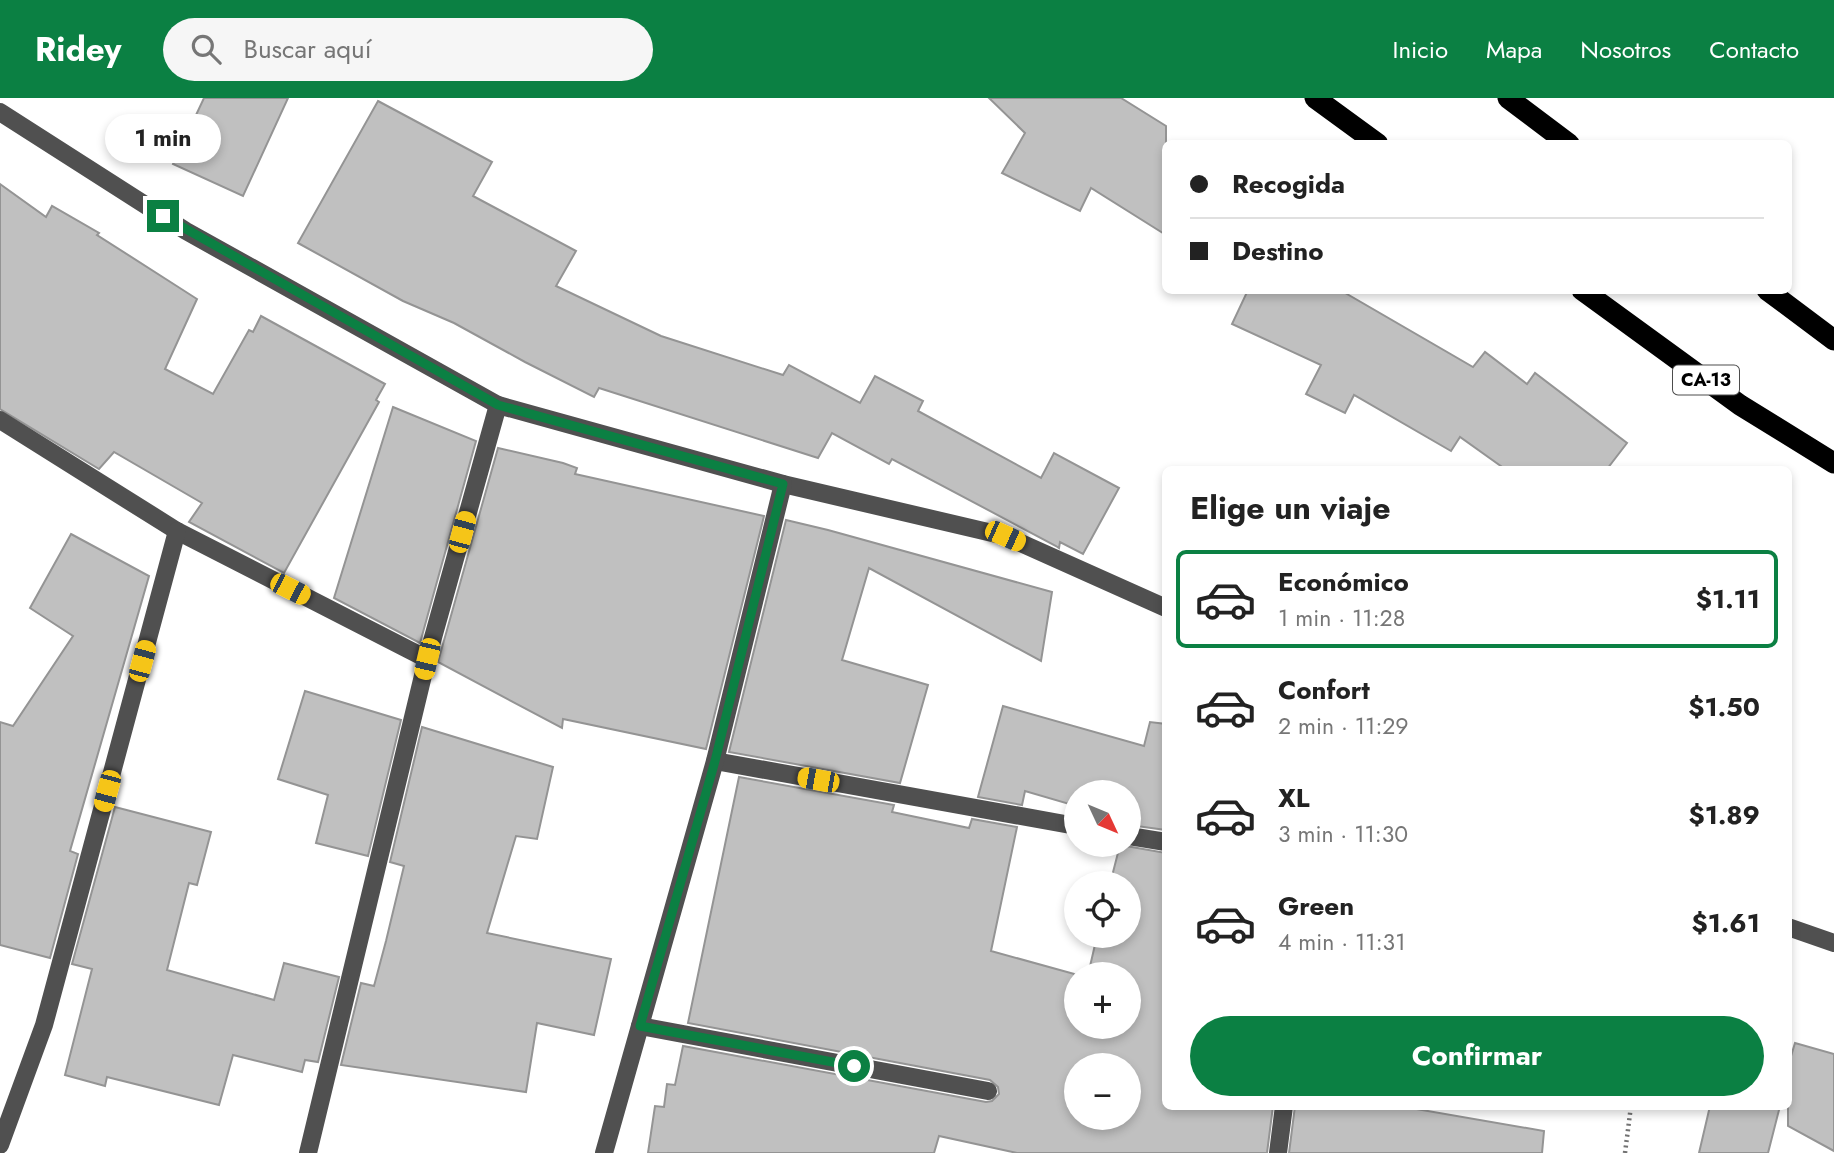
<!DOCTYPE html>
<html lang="es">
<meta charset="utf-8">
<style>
:root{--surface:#fff;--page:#f6f6f6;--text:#222;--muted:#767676;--line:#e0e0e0;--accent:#0b8043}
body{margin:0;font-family:Jost,sans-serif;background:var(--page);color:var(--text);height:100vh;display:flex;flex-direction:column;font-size:26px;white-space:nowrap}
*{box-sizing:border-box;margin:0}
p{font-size:23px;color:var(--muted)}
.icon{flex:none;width:38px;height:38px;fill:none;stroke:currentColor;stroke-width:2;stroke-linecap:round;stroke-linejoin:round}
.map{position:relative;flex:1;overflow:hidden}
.panel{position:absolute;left:1162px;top:368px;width:630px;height:644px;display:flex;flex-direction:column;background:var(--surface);border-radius:10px;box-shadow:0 4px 10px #0003}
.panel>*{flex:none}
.top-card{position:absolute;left:1162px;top:42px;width:630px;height:154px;border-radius:10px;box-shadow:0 4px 10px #0003;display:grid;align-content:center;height:154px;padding:0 28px;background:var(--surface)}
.needle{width:46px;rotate:134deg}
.tools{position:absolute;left:1064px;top:682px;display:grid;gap:14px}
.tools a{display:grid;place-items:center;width:77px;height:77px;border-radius:50%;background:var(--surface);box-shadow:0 4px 10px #0003;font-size:35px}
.end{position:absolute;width:32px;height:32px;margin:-16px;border:9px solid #0b8043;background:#fff;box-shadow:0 0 0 4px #fff}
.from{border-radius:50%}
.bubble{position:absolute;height:49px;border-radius:24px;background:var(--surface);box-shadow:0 4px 10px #0003;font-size:23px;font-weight:700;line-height:49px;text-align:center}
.car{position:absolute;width:21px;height:42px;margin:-21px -10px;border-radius:9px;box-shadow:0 0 5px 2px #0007;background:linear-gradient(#f5c518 24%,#345 0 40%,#f5c518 0 76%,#345 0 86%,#f5c518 0)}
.top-card b{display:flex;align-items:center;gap:24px;height:66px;font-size:26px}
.top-card b+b{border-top:2px solid var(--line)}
.top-card i{width:18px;height:18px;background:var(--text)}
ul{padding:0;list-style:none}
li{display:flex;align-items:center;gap:21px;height:98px;margin:0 14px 10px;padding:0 14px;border:4px solid transparent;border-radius:10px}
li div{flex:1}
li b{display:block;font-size:26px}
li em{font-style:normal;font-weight:700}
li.on{border-color:var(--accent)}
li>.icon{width:63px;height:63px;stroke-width:1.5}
h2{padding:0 28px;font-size:32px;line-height:84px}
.cta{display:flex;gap:14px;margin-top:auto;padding:14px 28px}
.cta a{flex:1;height:80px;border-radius:42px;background:var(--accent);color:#fff;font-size:28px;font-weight:700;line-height:80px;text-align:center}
header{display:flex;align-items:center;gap:42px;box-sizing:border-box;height:98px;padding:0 35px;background:var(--accent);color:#fff}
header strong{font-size:33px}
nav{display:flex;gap:38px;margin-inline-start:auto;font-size:24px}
.search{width:490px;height:63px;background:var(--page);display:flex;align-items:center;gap:18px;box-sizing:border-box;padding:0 24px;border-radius:38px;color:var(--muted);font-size:26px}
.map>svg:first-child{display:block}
.building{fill:#c0c0c0;stroke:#949494;stroke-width:2;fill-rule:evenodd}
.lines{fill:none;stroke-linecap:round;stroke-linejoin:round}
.path{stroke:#727272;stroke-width:4.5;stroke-dasharray:2 3.5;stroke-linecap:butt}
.minor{stroke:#505050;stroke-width:18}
.highway{stroke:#000;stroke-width:21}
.route{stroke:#0b8043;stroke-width:9}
.labels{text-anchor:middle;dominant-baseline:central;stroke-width:6;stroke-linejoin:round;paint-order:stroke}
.shield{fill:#fff;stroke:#4c4c4c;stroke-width:2}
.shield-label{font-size:18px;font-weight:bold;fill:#000}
</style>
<header>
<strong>Ridey</strong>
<div class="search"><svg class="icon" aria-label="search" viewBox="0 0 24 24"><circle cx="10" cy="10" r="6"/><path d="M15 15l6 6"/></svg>Buscar aquí</div>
<nav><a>Inicio</a><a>Mapa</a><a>Nosotros</a><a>Contacto</a></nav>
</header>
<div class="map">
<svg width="1834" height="1055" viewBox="0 0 1834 1055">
<rect width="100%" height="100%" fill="#fff"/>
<g class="building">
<path d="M 204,0 L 288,0 L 243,98 L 173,66 Z"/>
<path d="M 989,0 L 1121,0 L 1166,28 L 1166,137 L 1091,90 L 1080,113 L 1002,75 L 1025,35 Z"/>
<path d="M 378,3 L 492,64 L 473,98 L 576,153 L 556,188 L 661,238 L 783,277 L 789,267 L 860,305 L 875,278 L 923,303 L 918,313 L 1041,380 L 1054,355 L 1119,390 L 1083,456 L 1060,444 L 1059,450 L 1056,448 L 892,361 L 889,366 L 832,335 L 818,360 L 599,290 L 594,299 L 525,264 L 454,225 L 403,203 L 298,145 Z"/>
<path d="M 0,86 L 46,119 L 52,108 L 99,135 L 97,137 L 197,201 L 165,271 L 213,296 L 249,232 L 253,234 L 261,218 L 385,286 L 376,302 L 379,304 L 284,475 L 189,424 L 202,405 L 114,354 L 99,371 L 0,311 Z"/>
<path d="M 1248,192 L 1340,192 L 1473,269 L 1485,254 L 1527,286 L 1535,275 L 1627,345 L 1607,371 L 1505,371 L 1460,339 L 1451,353 L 1354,297 L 1345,315 L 1306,296 L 1321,267 L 1232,226 Z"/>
<path d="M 393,309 L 476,343 L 420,545 L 334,500 Z"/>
<path d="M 498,350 L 563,365 L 577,370 L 575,376 L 764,418 L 706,651 L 563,621 L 562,630 L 438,564 Z"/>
<path d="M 786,422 L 828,432 L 1052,494 L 1041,563 L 869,470 L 842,562 L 928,587 L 900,685 L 729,654 Z"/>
<path d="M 71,436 L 149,478 L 70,753 L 78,756 L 50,860 L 0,847 L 0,624 L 13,628 L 73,538 L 30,510 Z"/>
<path d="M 305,593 L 401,622 L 368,758 L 316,745 L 328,697 L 278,681 Z"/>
<path d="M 1003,608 L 1144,648 L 1150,624 L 1166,626 L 1166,732 L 1129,727 L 1129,695 L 1076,695 L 1076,708 L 1025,693 L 1022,707 L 978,699 Z"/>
<path d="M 422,629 L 553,669 L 537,741 L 516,738 L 487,835 L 611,861 L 594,937 L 537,925 L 526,994 L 341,967 L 361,885 L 374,888 L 386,843 L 404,768 L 390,764 Z"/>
<path d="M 739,679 L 894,707 L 892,714 L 969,730 L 972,721 L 1017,729 L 991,853 L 1078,877 L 1076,929 L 1129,929 L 1129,877 L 1088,877 L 1097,838 L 1129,838 L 1129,786 L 1110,786 L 1120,747 L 1166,755 L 1166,1008 L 1273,1008 L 1267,1055 L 1017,1055 L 939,1038 L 934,1055 L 648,1055 L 655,1008 L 664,1009 L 667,986 L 675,987 L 683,948 L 986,1004 L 992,1003 L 999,996 L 998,989 L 990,982 L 688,925 ZM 1076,968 L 1129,968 L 1129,1020 L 1076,1020 Z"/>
<path d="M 115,709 L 211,734 L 197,787 L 189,785 L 167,872 L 274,902 L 284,865 L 339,879 L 318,964 L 305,962 L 302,974 L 233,957 L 219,1007 L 107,979 L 105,988 L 65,977 L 92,871 L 72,866 Z"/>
<path d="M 1795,945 L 1834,956 L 1834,1053 L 1788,1028 L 1788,968 Z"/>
<path d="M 1295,1008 L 1399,1008 L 1544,1033 L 1542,1055 L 1289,1055 Z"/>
<path d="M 1710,1008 L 1780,1008 L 1768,1055 L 1699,1055 Z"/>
</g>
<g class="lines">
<path class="path" d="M 1625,1055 L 1631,1008"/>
<g class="minor">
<path d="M 0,14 L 186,133 L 498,307 L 783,386 L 1005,438 L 1166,510"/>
<path d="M 0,322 L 177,433 L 427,561"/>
<path d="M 715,663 L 1076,728"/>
<path d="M 1129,738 L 1166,744"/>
<path d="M 1788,829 L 1834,845"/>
<path d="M 640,928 L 988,993"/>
<path d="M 0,1047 L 44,927 L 177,433"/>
<path d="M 308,1055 L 427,561 L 498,307"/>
<path d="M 604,1055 L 715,663 L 783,386"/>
<path d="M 1278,1055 L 1284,1008"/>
</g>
<g class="highway">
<path d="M 1315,0 L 1378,46"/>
<path d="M 1508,0 L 1569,46"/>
<path d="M 1582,192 L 1740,307 L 1834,365"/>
<path d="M 1767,192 L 1834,242"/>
</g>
</g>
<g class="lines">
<path class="route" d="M 163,118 L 498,307 L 783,386 L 715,663 L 640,928 L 854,968"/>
</g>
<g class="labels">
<rect class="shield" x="1673" y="267.5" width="66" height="29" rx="5"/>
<g class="shield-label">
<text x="1706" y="282">CA-13</text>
</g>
</g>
</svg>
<div class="tools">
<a><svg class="needle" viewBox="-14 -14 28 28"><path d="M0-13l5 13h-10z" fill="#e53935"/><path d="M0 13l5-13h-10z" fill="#767676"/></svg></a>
<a><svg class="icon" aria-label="locate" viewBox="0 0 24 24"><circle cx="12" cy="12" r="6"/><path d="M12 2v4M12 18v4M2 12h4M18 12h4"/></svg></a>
<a>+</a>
<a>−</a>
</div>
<i class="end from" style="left:854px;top:968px"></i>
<i class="end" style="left:163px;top:118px"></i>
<div class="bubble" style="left:105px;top:16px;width:116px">1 min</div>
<i class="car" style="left:462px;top:434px;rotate:15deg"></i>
<i class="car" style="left:1005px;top:438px;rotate:114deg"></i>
<i class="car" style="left:290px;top:491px;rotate:117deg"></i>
<i class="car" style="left:427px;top:561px;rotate:193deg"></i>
<i class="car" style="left:142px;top:563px;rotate:15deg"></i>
<i class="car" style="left:818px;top:682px;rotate:280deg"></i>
<i class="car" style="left:107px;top:693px;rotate:195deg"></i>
<div class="top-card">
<b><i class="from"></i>Recogida</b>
<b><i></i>Destino</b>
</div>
<section class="panel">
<h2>Elige un viaje</h2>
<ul>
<li class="on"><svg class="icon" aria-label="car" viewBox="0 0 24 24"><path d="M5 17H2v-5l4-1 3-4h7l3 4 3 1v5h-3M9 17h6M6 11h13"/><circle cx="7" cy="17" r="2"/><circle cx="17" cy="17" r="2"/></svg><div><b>Económico</b><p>1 min · 11:28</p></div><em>$1.11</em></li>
<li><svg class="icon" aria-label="car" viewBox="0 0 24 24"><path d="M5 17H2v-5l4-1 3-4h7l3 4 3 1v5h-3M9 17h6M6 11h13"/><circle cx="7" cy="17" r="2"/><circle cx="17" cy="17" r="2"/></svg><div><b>Confort</b><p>2 min · 11:29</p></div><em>$1.50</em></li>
<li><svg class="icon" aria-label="car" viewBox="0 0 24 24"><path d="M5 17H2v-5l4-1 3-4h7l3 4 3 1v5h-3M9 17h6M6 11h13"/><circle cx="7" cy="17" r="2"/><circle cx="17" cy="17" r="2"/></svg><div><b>XL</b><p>3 min · 11:30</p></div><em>$1.89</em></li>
<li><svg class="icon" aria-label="car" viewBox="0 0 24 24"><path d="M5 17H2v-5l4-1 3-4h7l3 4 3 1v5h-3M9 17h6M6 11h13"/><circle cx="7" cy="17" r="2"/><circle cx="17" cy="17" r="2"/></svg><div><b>Green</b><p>4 min · 11:31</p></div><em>$1.61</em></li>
</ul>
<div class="cta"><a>Confirmar</a></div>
</section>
</div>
